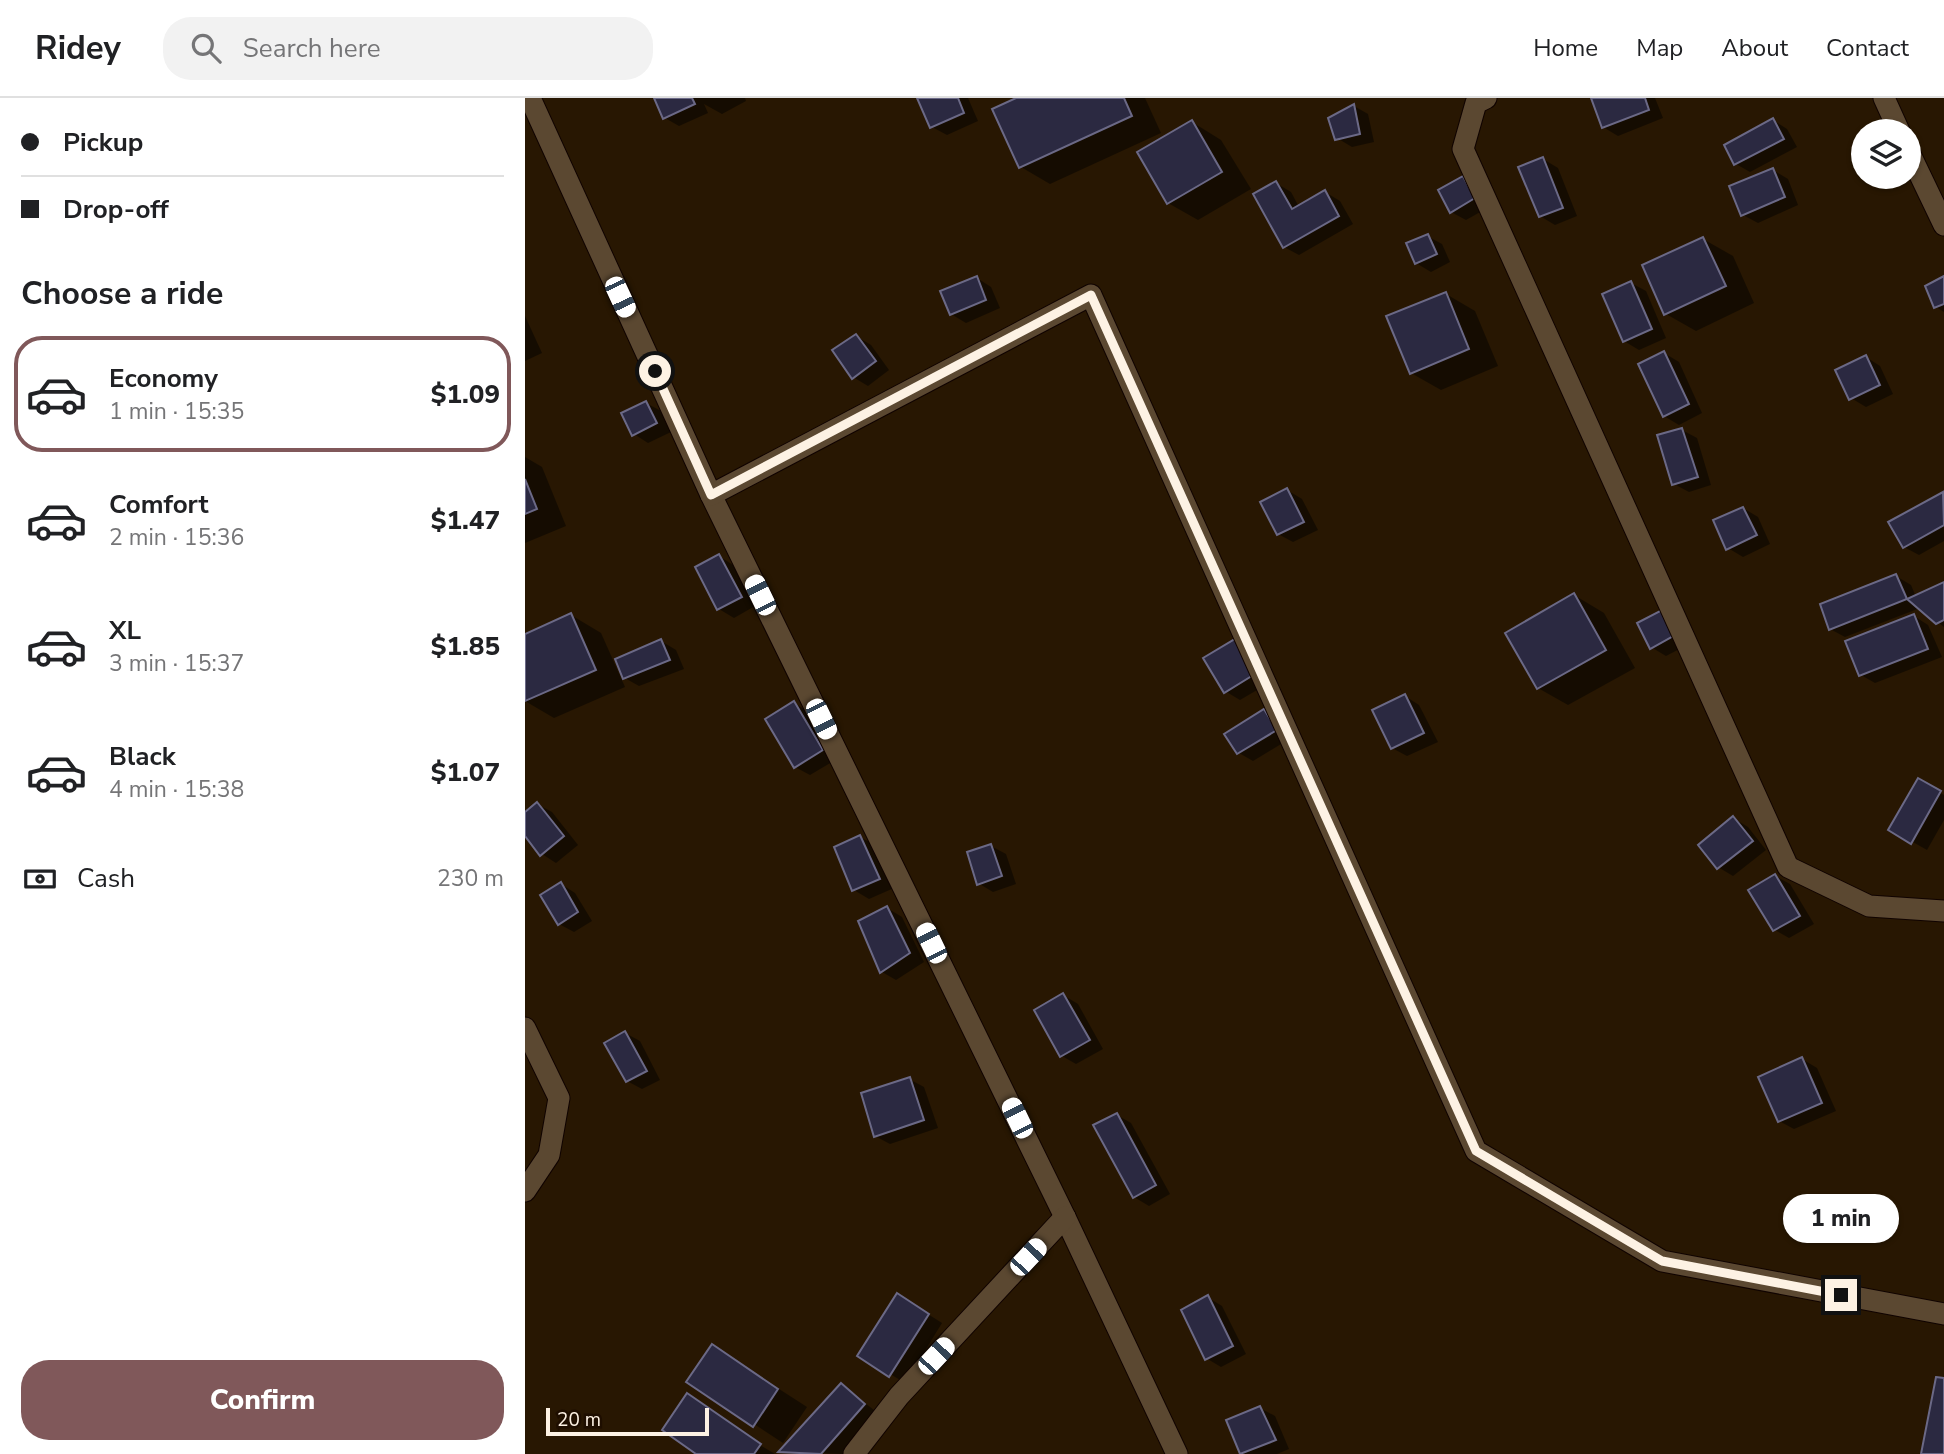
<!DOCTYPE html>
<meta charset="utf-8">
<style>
:root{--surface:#fff;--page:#f2f2f2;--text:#202124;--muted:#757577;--line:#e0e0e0;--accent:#80585a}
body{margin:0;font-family:"Nunito Sans",sans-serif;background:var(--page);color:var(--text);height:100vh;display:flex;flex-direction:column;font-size:26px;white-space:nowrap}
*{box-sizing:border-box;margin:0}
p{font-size:23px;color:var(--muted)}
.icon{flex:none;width:38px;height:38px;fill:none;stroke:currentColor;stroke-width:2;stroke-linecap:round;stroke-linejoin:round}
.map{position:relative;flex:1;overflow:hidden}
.panel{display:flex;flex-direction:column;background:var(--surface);width:525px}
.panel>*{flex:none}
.hud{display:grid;align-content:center;height:154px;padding:0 21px;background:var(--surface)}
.tools{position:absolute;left:1326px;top:21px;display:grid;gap:14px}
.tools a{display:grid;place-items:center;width:70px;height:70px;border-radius:50%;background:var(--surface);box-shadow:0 2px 5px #0004;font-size:35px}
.scale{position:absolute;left:21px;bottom:18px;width:163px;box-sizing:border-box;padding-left:7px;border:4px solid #fdf2e4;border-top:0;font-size:19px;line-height:24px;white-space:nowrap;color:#fdf2e4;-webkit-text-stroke:5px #1e0e00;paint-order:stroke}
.end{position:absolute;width:32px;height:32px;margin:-16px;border:9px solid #fdf2e4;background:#111;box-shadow:0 0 0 4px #111}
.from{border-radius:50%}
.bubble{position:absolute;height:49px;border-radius:24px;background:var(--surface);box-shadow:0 2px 5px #0004;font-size:23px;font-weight:800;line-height:49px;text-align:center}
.car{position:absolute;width:21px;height:42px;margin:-21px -10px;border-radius:9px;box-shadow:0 0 5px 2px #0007;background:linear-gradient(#fff 24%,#345 0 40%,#fff 0 76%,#345 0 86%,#fff 0)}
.hud b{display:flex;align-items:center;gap:24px;height:66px;font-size:26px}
.hud b+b{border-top:2px solid var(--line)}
.hud i{width:18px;height:18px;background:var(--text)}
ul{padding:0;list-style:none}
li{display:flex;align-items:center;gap:21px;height:116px;margin:0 14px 10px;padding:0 7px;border:4px solid transparent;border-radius:28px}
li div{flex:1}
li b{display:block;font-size:26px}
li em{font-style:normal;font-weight:800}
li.active{border-color:var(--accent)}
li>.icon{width:63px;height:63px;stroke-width:1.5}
h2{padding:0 21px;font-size:32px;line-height:84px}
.pay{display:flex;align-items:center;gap:18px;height:77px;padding:0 21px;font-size:26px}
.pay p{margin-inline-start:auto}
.action{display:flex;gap:14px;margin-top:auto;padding:14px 21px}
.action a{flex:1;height:80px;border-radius:28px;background:var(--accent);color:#fff;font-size:28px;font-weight:800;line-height:80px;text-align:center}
header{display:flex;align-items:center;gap:42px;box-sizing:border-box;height:98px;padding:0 35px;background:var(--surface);border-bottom:2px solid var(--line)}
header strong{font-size:33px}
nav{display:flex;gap:38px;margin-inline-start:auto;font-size:24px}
.search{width:490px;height:63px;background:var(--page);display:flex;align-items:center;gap:18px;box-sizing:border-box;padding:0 24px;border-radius:28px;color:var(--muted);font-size:26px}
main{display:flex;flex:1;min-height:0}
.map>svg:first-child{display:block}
.shadow{fill:#0007}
.building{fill:#2b2941;stroke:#6b6986;stroke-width:2}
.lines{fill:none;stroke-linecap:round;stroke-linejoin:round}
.minor-casing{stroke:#100300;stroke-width:23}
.minor{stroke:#5b4831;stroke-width:21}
.route{stroke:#fdf2e4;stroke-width:9}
</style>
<header>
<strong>Ridey</strong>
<div class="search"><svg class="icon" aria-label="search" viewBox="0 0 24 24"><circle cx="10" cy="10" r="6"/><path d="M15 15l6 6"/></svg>Search here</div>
<nav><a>Home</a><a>Map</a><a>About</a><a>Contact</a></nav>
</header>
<main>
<section class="panel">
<div class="hud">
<b><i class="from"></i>Pickup</b>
<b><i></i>Drop-off</b>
</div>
<h2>Choose a ride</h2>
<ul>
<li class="active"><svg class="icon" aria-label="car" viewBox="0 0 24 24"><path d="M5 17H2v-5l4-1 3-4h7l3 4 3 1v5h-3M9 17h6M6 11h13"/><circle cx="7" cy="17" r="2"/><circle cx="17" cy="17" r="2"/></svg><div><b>Economy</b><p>1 min · 15:35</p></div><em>$1.09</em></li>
<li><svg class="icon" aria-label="car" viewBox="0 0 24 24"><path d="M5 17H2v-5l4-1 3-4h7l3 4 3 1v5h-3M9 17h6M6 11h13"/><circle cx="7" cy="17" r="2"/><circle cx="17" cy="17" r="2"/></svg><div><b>Comfort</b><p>2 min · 15:36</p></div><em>$1.47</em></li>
<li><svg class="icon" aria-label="car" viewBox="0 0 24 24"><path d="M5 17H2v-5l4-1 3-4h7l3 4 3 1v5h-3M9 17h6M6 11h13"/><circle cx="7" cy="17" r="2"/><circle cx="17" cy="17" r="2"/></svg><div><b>XL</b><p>3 min · 15:37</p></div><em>$1.85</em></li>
<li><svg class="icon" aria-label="car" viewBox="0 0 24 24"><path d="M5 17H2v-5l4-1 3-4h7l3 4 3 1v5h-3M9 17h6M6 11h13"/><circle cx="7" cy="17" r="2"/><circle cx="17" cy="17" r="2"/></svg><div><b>Black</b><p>4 min · 15:38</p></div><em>$1.07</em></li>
</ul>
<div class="pay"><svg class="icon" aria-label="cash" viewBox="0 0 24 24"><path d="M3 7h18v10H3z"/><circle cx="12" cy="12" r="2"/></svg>Cash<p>230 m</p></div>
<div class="action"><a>Confirm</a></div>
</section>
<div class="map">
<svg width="1419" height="1356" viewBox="0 0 1419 1356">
<rect width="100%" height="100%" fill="#281702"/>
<g class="shadow">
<path d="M 131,0 L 220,0 L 221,3 L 197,16 L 179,6 L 183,15 L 154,28 L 140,20 Z"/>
<path d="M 394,0 L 443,0 L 453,23 L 422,37 L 407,29 Z"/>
<path d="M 495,0 L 620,0 L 636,35 L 525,86 L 496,69 Z"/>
<path d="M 1067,0 L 1130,0 L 1138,20 L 1093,38 L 1078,29 Z"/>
<path d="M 829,8 L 843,16 L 849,44 L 827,49 L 812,40 Z"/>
<path d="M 1248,22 L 1262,31 L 1272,49 L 1225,74 L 1211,66 Z"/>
<path d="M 667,24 L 696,42 L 726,91 L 673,122 L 643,105 Z"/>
<path d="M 1018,61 L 1033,70 L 1052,118 L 1030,127 L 1015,118 Z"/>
<path d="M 1248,72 L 1263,81 L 1273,107 L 1233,125 L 1218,117 Z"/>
<path d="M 938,80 L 952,89 L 964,109 L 941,122 L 926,114 Z"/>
<path d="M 751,85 L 766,94 L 774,109 L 800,94 L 815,103 L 828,126 L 774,157 L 759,149 Z"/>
<path d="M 902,138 L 917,146 L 925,164 L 906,174 L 891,165 Z"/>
<path d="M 1178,141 L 1208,158 L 1229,205 L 1171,233 L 1141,216 Z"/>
<path d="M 452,180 L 466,189 L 475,210 L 441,225 L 426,216 Z"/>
<path d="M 1419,180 L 1419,214 L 1411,209 Z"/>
<path d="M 1106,185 L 1121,193 L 1141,240 L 1114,252 L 1099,243 Z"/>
<path d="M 921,196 L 950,213 L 973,268 L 916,292 L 886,275 Z"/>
<path d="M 0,218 L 17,255 L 0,263 Z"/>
<path d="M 331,238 L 346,247 L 364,272 L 343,288 L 328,279 Z"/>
<path d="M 1139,255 L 1154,264 L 1177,315 L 1154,327 L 1139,318 Z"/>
<path d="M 1341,259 L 1355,268 L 1368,296 L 1341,309 L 1326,300 Z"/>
<path d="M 121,305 L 136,313 L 146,334 L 123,345 L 109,336 Z"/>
<path d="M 1157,332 L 1172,340 L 1186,387 L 1164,394 L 1149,386 Z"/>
<path d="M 0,359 L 17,369 L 41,428 L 0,445 Z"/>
<path d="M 762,392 L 777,401 L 793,432 L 768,444 L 753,436 Z"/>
<path d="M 1418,396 L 1419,443 L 1394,457 L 1379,449 Z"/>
<path d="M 1218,410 L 1233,419 L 1245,446 L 1218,459 L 1203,450 Z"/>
<path d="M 194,458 L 208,467 L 230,508 L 209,520 L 194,511 Z"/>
<path d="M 1371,478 L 1386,487 L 1391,499 L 1419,486 L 1419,529 L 1395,510 L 1320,539 L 1305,531 Z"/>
<path d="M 1049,497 L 1079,515 L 1110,570 L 1043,607 L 1013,590 Z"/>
<path d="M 1137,514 L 1164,546 L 1141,558 L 1126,549 Z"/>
<path d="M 46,517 L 76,535 L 100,589 L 29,620 L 0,603 L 0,538 Z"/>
<path d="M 1389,518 L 1403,527 L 1417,559 L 1350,585 L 1336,577 Z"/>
<path d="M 136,543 L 151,552 L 159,571 L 114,588 L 98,579 Z"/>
<path d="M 710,543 L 744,585 L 715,602 L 700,593 Z"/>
<path d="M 880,598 L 894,607 L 913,644 L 882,658 L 867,650 Z"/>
<path d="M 269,605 L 284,614 L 312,661 L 285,677 L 270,669 Z"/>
<path d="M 739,613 L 754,622 L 766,640 L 728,663 L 714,655 Z"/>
<path d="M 1394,682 L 1419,697 L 1419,722 L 1402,752 L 1365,731 Z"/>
<path d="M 12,706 L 27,714 L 53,747 L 31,765 L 17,756 L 0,735 L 0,716 Z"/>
<path d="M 1208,720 L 1223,729 L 1241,752 L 1208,778 L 1193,769 Z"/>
<path d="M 335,739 L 350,747 L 369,790 L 344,801 L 329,792 Z"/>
<path d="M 466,748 L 481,756 L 491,786 L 468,794 L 453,785 Z"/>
<path d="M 1250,778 L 1265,786 L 1289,826 L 1264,840 L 1250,832 Z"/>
<path d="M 36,786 L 50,795 L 67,823 L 49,834 L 34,826 Z"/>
<path d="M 362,810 L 377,819 L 399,864 L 371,882 L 357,874 Z"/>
<path d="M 538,897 L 553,906 L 578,951 L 551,966 L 537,958 Z"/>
<path d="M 100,935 L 115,943 L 135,982 L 117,991 L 102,983 Z"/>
<path d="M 1277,961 L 1292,970 L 1311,1013 L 1269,1031 L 1254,1023 Z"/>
<path d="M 384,981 L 399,989 L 413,1030 L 365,1046 L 350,1038 Z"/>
<path d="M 592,1017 L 606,1025 L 645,1096 L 624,1108 L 609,1099 Z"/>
<path d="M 682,1199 L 697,1208 L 721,1256 L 696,1269 L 681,1260 Z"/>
<path d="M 387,1206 L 417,1225 L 380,1285 L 334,1257 Z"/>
<path d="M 187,1248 L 282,1309 L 258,1345 L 163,1283 Z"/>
<path d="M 317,1287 L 354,1316 L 318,1356 L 256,1354 Z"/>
<path d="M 163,1298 L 192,1315 L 229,1340 L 228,1343 L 250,1356 L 174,1356 Z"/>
<path d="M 735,1310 L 750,1318 L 764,1351 L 752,1356 L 717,1356 L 703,1323 Z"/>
</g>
<g class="building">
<path d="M 129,0 L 167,0 L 170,6 L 138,21 Z"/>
<path d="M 392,0 L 433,0 L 439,15 L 405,30 Z"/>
<path d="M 491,0 L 599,0 L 607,18 L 494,70 L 467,11 Z"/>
<path d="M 1066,0 L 1120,0 L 1124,12 L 1077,30 Z"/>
<path d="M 829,6 L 835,36 L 810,42 L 803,20 Z"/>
<path d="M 1248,20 L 1259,41 L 1209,67 L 1199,47 Z"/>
<path d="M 667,22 L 697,74 L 642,106 L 612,54 Z"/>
<path d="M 1018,59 L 1038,110 L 1014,119 L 993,69 Z"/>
<path d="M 1248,70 L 1260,99 L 1216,118 L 1204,88 Z"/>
<path d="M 938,78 L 950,100 L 925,115 L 913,92 Z"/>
<path d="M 751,83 L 767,111 L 800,92 L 814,118 L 758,150 L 728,96 Z"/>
<path d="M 903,136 L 912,156 L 890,166 L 881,145 Z"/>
<path d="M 1178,139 L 1201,188 L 1139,217 L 1117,167 Z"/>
<path d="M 452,178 L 461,202 L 425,217 L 415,193 Z"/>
<path d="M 1419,178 L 1419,206 L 1409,210 L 1400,188 Z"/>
<path d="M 1106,183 L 1127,231 L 1098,244 L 1077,196 Z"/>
<path d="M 921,194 L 944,251 L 885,276 L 861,218 Z"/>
<path d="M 331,236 L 351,263 L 327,281 L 307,252 Z"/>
<path d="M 1139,253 L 1164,306 L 1138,319 L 1113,266 Z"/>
<path d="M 1341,257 L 1355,287 L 1324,302 L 1310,272 Z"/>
<path d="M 121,303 L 132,325 L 107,338 L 96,315 Z"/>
<path d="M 1157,330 L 1173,379 L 1147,387 L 1132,337 Z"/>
<path d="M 0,381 L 12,411 L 0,416 Z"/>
<path d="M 762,390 L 779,424 L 752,437 L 735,404 Z"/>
<path d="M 1418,394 L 1419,427 L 1378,450 L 1363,424 Z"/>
<path d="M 1218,409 L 1232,437 L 1201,452 L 1188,422 Z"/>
<path d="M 194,456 L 217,499 L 192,512 L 170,469 Z"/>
<path d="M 1371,476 L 1382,501 L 1304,532 L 1295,506 Z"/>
<path d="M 1419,484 L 1419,522 L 1411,526 L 1382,501 Z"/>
<path d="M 1049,495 L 1081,552 L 1012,591 L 980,535 Z"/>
<path d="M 1137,512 L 1150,537 L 1125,551 L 1112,525 Z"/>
<path d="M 46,515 L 71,572 L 0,603 L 0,536 Z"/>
<path d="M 1389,516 L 1403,551 L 1334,578 L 1320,543 Z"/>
<path d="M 136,541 L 145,562 L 98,581 L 90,561 Z"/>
<path d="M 710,541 L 730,576 L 699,595 L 678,560 Z"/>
<path d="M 880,596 L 899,635 L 866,651 L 847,612 Z"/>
<path d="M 269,603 L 298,652 L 269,670 L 240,621 Z"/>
<path d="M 739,611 L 752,632 L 712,656 L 699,636 Z"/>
<path d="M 1393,680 L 1416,693 L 1386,746 L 1363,732 Z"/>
<path d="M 12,704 L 39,738 L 15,758 L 0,738 L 0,714 Z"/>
<path d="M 1208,718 L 1228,743 L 1192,771 L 1173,747 Z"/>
<path d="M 335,737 L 355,781 L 327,793 L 309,749 Z"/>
<path d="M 466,746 L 477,778 L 452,787 L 442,754 Z"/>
<path d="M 1250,776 L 1275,818 L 1248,833 L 1223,792 Z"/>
<path d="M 36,784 L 53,814 L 33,827 L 15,797 Z"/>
<path d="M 362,808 L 385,855 L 355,875 L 333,823 Z"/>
<path d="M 538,895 L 565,942 L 535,959 L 509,912 Z"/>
<path d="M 100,933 L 122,973 L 101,984 L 79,945 Z"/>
<path d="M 1277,959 L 1297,1005 L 1253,1024 L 1233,979 Z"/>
<path d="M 385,979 L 399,1022 L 349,1039 L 336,995 Z"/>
<path d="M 592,1015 L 631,1087 L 608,1100 L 568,1027 Z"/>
<path d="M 372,1195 L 404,1216 L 364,1279 L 332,1258 Z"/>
<path d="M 683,1197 L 708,1248 L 680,1262 L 656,1212 Z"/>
<path d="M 187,1246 L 253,1291 L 228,1329 L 161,1284 Z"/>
<path d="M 1411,1279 L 1419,1280 L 1419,1356 L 1396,1356 Z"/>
<path d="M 316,1285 L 340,1306 L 296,1356 L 253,1354 Z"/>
<path d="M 162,1295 L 236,1346 L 229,1356 L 171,1356 L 137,1332 Z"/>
<path d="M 735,1308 L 751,1342 L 715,1356 L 701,1322 Z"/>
</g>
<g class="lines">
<defs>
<g id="minor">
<path d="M 5,0 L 186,397 L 540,1119 L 652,1356"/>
<path d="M 961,0 L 951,5 L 938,51 L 1263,769 L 1344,808 L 1419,813"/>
<path d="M 1359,0 L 1374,33"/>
<path d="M 1384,54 L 1419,127"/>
<path d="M 186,397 L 566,197 L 951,1053 L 1137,1163 L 1419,1216"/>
<path d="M 0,930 L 34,1000 L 24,1057 L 0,1093"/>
<path d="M 329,1356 L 374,1298 L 540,1119"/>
</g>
</defs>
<use href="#minor" class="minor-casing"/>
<use href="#minor" class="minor"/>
</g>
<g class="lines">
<path class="route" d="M 130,273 L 186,397 L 566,197 L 951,1053 L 1137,1163 L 1316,1197"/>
</g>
</svg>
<div class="tools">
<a><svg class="icon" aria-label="layers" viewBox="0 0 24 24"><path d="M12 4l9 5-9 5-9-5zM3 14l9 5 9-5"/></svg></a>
</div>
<div class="scale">20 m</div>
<i class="end from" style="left:130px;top:273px"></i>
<i class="end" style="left:1316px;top:1197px"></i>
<div class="bubble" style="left:1258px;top:1096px;width:116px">1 min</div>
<i class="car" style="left:95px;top:199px;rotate:155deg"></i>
<i class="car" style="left:235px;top:497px;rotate:334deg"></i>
<i class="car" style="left:296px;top:621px;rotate:154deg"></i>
<i class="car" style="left:406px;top:845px;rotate:334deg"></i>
<i class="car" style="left:492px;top:1020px;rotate:334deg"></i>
<i class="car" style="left:503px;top:1159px;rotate:43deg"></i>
<i class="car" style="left:411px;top:1258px;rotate:43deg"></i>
</div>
</main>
